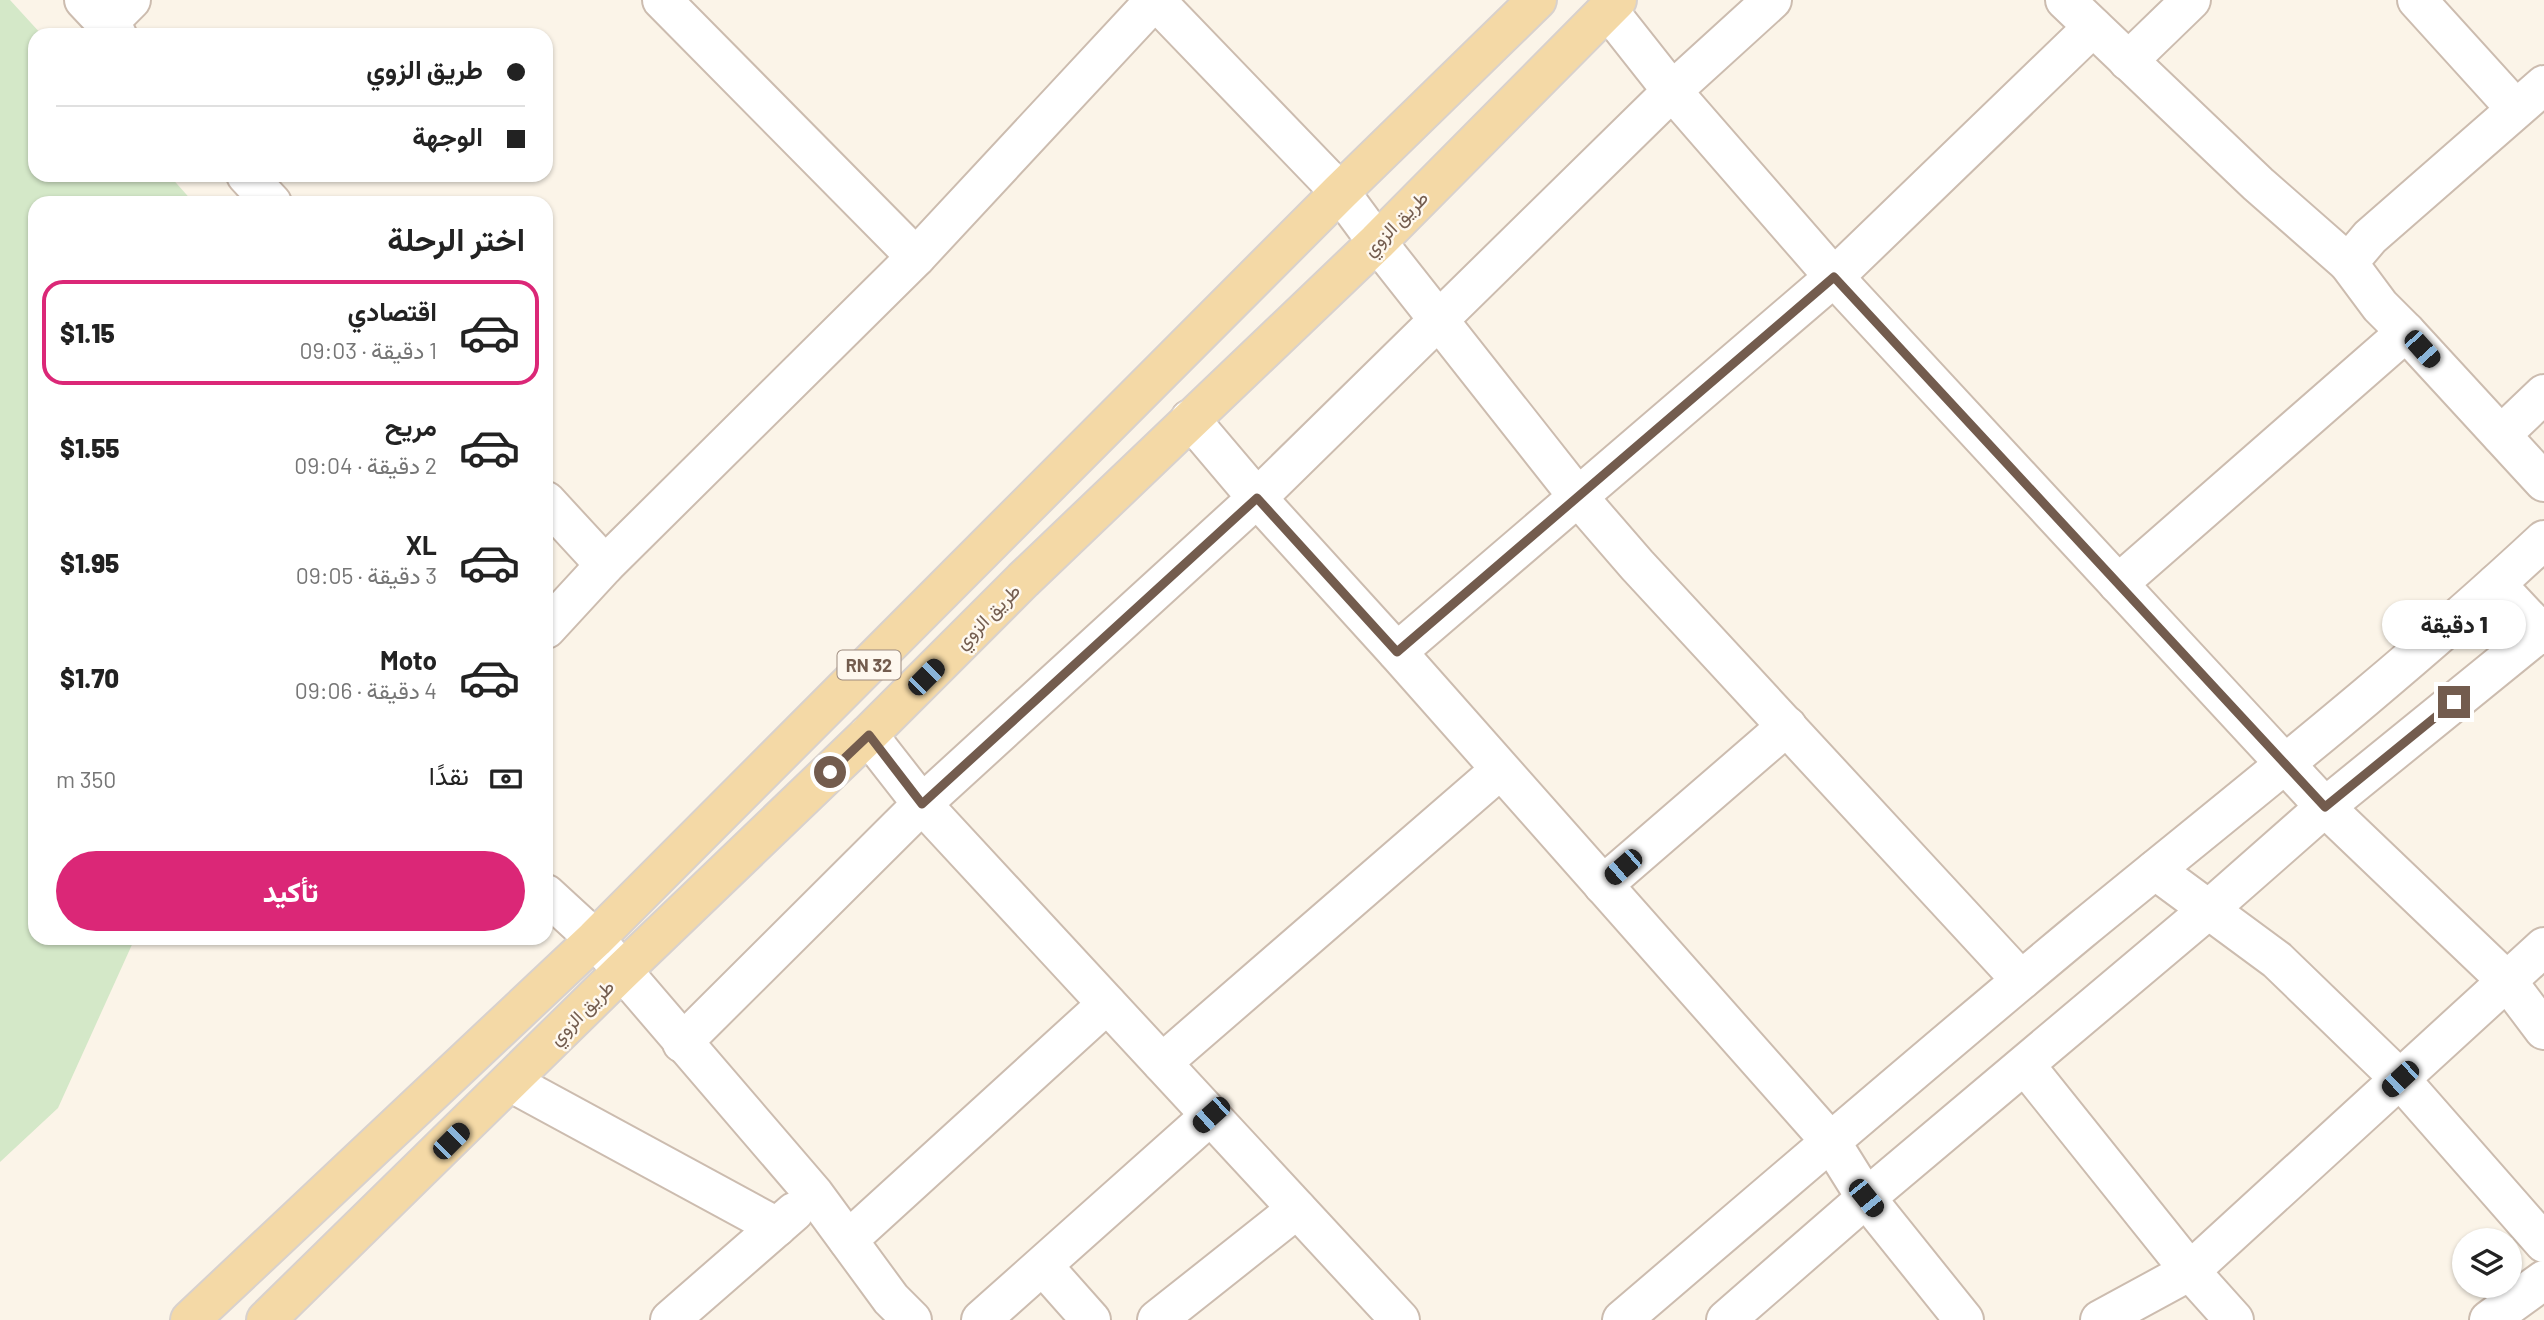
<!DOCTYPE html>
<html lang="ar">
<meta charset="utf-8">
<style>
:root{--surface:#fff;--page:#f2f2f2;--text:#222;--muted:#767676;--line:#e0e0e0;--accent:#db2777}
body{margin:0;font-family:Barlow,Vazirmatn,sans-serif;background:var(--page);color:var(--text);direction:rtl;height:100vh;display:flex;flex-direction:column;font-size:26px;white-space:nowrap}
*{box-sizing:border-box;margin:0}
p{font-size:23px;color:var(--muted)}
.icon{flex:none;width:38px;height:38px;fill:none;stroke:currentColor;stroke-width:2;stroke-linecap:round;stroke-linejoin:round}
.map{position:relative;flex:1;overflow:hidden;direction:ltr}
.sheet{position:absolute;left:28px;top:196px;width:525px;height:749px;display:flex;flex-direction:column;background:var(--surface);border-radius:21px;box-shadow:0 2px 5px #0004;direction:rtl}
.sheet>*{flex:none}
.hud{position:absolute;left:28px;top:28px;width:525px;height:154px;border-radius:21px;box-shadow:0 2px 5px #0004;direction:rtl;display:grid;align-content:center;height:154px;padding:0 28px;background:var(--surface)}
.buttons{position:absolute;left:2452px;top:1228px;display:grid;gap:14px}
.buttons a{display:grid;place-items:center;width:70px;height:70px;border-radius:50%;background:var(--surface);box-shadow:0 2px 5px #0004;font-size:35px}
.end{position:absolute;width:32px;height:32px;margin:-16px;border:9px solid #735c4e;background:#fff;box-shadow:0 0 0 4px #fff}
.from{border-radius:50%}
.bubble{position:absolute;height:49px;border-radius:24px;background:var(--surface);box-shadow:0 2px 5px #0004;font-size:23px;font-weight:800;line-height:49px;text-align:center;direction:rtl}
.car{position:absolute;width:21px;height:42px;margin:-21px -10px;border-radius:9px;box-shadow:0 0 5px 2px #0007;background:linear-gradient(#222 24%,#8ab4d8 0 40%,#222 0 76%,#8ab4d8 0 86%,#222 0)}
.hud b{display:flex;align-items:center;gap:24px;height:66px;font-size:26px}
.hud b+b{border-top:2px solid var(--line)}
.hud i{width:18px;height:18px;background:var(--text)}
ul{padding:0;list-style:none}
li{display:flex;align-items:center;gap:21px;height:105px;margin:0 14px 10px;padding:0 14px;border:4px solid transparent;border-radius:21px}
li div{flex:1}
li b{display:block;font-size:26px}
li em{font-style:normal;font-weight:800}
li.current{border-color:var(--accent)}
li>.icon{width:63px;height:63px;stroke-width:1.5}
h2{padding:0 28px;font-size:32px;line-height:84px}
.pay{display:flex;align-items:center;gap:18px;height:77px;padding:0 28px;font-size:26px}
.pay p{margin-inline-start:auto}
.action{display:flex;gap:14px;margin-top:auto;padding:14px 28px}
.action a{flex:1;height:80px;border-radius:42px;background:var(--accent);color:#fff;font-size:28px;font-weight:800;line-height:80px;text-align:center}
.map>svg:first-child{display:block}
.green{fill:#d4e8c8}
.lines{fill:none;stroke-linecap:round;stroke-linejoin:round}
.minor-casing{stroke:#ccbcaf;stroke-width:42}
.tertiary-casing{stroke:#ccbcaf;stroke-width:42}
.primary-casing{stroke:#d8d1cd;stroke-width:42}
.minor{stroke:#fff;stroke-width:38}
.tertiary{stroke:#fff;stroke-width:38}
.primary{stroke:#f4d9a6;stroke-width:38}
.route{stroke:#735c4e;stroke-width:9}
.labels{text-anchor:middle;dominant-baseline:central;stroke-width:5;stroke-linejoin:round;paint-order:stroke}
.shield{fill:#fef8ef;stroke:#9d8b7e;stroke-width:2}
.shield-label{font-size:18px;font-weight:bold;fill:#735c4e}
.street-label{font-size:19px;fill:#735c4e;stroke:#fef8ef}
</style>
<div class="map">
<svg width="2544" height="1320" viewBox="0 0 2544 1320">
<rect width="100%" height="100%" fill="#fbf4e8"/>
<path class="green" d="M 0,0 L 10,0 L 42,35 L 35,35 L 35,175 L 169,175 L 194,203 L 35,203 L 35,938 L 135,938 L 58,1108 L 0,1162 Z"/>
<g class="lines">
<defs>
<g id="minor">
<path d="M 84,0 L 117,35"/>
<path d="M 662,0 L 916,257"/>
<path d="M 1155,0 L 1340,192 L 1377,242 L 1579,498 L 1637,565 L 2021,980"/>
<path d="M 2065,0 L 2258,184 L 2348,263"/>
<path d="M 2417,0 L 2515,108"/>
<path d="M 1608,10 L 1672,91 L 1834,277 L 2325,807 L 2507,981 L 2544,1030"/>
<path d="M 107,24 L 131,0"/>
<path d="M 2128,61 L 2191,0"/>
<path d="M 246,175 L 272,203"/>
<path d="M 2406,332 L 2380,306 L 2348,263 L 2370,237 L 2544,85"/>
<path d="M 1190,419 L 1257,498 L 1397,652 L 1831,1142 L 1866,1198 L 1964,1320"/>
<path d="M 2501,435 L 2544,394"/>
<path d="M 546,501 L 605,565"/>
<path d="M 2118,584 L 2406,332 L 2544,482"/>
<path d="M 2496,584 L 2544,635"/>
<path d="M 546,629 L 605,565 L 916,257 L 1155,0"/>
<path d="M 1397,652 L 1834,277 L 2093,27"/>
<path d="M 868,735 L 922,804 L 1400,1320"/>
<path d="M 2155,870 L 2277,960 L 2400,1079 L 2544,1243"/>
<path d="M 1603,885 L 1787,726"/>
<path d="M 546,894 L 595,939 L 814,1194 L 891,1299 L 912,1320"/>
<path d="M 682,1043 L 922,804 L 1257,498 L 1672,91 L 1772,0"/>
<path d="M 1162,1063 L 1500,770"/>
<path d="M 2025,1065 L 2190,1271 L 2234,1320"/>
<path d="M 510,1082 L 777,1227"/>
<path d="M 848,1240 L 1107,1004"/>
<path d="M 1043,1266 L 1091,1320"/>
<path d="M 670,1320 L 794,1212"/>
<path d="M 981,1320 L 1211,1115"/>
<path d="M 1157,1320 L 1297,1209"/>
<path d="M 2100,1320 L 2190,1271 L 2544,947"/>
<path d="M 2489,1320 L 2544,1280"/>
</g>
<g id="tertiary">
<path d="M 1622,1320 C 1774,1190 1926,1059 2080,931 C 2236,803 2396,678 2544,540"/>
<path d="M 1726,1320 L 1866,1198 L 2208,910 L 2325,807 L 2544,629"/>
</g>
<g id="primary">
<path d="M 190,1320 L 595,939 L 1340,192 L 1537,0"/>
<path d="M 266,1320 L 621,972 L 868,735 L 1023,580 L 1377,242 L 1617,0"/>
</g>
</defs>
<use href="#minor" class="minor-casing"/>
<use href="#tertiary" class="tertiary-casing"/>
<use href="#primary" class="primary-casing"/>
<use href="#minor" class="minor"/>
<use href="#tertiary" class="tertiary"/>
<use href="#primary" class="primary"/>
</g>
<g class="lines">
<path class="route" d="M 830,772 L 869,735 L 922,804 L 1257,498 L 1397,652 L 1834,277 L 2325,807 L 2454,702"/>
</g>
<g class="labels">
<rect class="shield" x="837.5" y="650.5" width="63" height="29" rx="5"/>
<g class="shield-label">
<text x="869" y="665">RN 32</text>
</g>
<g class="street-label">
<text transform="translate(1395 223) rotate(-45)">طريق الزوي</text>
<text transform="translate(987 616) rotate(-45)">طريق الزوي</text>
<text transform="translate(581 1012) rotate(-45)">طريق الزوي</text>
</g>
</g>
</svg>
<div class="buttons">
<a><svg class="icon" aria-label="layers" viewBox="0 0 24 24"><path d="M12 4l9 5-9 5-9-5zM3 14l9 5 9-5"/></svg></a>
</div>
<i class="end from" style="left:830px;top:772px"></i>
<i class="end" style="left:2454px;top:702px"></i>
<div class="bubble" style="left:2382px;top:600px;width:144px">1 دقيقة</div>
<i class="car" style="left:2422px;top:349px;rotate:138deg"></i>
<i class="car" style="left:926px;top:677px;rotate:45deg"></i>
<i class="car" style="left:1623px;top:867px;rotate:229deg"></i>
<i class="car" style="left:2400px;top:1079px;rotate:227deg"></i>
<i class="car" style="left:1211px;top:1115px;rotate:228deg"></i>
<i class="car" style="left:451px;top:1141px;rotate:45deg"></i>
<i class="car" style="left:1866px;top:1198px;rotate:141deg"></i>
<div class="hud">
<b><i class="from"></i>طريق الزوي</b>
<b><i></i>الوجهة</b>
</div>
<section class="sheet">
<h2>اختر الرحلة</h2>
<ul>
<li class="current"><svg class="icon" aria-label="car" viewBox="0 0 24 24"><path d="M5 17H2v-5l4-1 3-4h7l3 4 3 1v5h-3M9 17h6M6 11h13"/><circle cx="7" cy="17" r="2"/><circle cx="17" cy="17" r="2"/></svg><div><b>اقتصادي</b><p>1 دقيقة · 09:03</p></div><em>$1.15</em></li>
<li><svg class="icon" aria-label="car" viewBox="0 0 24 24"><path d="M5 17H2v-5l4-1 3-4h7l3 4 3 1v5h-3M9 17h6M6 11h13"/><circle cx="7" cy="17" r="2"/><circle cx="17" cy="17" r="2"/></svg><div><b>مريح</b><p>2 دقيقة · 09:04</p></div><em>$1.55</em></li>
<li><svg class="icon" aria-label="car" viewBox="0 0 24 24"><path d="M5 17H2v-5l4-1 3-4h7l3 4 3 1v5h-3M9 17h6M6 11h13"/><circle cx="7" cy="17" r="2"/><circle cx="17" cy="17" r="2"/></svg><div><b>XL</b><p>3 دقيقة · 09:05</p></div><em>$1.95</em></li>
<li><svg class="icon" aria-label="car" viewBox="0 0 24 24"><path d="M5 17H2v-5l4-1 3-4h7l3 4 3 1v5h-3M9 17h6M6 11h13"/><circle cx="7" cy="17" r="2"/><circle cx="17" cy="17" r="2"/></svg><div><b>Moto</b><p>4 دقيقة · 09:06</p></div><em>$1.70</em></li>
</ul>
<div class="pay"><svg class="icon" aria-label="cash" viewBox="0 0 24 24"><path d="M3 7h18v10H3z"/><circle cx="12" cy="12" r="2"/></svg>نقدًا<p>350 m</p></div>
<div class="action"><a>تأكيد</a></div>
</section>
</div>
